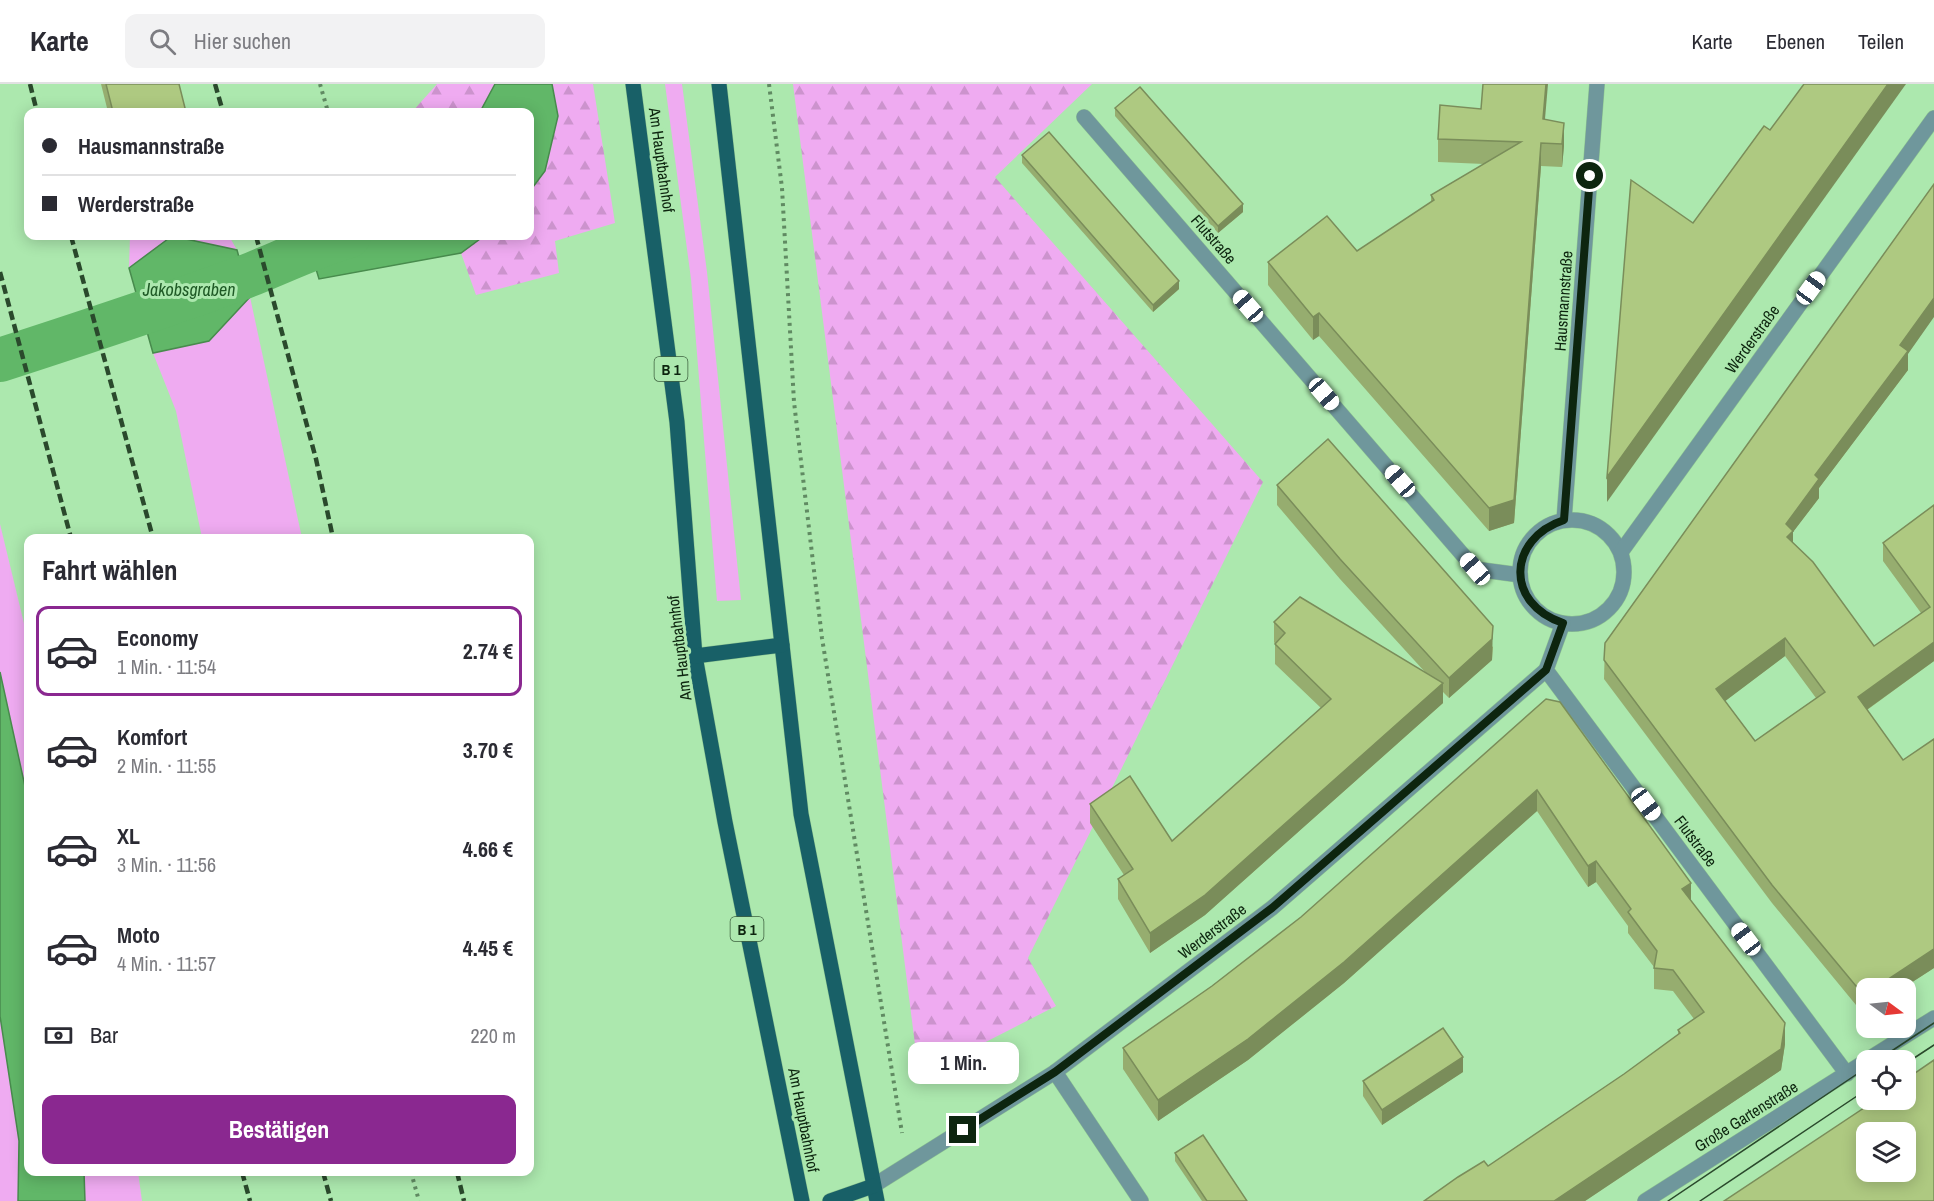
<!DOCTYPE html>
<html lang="de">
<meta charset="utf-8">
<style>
:root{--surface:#fff;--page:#f2f2f3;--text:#2b2b33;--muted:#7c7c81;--line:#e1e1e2;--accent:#8a2890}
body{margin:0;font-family:"Archivo Narrow",sans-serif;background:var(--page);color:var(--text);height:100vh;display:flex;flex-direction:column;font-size:22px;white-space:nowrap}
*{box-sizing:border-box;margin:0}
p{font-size:20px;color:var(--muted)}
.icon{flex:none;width:33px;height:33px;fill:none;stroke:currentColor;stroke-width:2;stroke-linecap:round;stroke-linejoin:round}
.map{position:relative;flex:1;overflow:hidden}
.sheet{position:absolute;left:24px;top:450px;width:510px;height:642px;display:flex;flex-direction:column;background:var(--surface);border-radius:12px;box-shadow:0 3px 15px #0003}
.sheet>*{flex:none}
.hud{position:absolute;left:24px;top:24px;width:510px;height:132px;border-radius:12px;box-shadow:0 3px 15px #0003;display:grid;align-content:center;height:132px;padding:0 18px;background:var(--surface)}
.needle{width:39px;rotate:105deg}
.controls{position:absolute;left:1856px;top:894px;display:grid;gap:12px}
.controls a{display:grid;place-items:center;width:60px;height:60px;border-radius:12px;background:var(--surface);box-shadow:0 3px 15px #0003;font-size:30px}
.end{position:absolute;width:27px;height:27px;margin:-14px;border:8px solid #0d250f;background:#fff;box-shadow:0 0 0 3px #fff}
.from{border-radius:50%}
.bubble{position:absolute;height:42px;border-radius:12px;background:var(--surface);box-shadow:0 3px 15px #0003;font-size:20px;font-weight:800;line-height:42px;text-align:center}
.car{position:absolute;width:18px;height:36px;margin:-18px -9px;border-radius:8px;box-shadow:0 0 4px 2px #0007;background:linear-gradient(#fff 24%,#345 0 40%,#fff 0 76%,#345 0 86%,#fff 0)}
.hud b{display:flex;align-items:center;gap:21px;height:57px;font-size:22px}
.hud b+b{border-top:2px solid var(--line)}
.hud i{width:15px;height:15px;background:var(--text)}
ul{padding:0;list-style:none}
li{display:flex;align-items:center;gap:18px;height:90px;margin:0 12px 9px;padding:0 6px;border:3px solid transparent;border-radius:12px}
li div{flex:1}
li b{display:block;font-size:22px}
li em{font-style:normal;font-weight:800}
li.on{border-color:var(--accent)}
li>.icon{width:54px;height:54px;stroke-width:1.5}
h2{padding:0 18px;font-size:27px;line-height:72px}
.pay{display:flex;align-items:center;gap:15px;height:66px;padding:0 18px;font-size:22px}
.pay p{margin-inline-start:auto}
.button{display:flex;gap:12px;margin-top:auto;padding:12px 18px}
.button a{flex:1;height:69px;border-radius:12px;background:var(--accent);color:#fff;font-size:24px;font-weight:800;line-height:69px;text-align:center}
header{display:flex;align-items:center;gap:36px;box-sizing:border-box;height:84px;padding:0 30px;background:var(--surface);border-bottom:2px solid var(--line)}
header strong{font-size:28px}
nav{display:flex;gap:33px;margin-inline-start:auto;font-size:21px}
.search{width:420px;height:54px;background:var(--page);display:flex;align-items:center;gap:15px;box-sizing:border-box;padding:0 21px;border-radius:12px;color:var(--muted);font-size:22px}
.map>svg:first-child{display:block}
.green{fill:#efabf1}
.forest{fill:url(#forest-firs)}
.water{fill:#61b768;stroke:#488b4d;stroke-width:1.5}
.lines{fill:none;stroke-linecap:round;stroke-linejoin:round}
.canal{stroke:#61b768;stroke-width:44}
.minor-casing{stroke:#8fc591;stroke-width:16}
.primary-casing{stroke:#8fc591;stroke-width:16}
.path{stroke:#608a62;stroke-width:4;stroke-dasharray:3 4.5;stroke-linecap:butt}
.minor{stroke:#6f979c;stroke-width:15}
.primary{stroke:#186067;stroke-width:15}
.tram{stroke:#2a492c;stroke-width:1.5}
.rail{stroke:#2a492c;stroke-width:4.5;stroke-dasharray:9 4.5;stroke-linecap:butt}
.wall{fill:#96ad6f;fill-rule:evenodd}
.shaded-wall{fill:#7a8d5a}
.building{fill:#aec981;stroke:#7a8d5a;stroke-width:1.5;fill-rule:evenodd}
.route{stroke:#0d250f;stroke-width:8}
.labels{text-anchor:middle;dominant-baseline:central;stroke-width:6;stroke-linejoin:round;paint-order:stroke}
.shield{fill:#ace8ae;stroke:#3d603f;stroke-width:1.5}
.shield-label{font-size:15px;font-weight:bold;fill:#0d250f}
.street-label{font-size:16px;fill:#0d250f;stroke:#ace8ae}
.water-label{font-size:18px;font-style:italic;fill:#1f5a26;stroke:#ace8ae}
</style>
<header>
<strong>Karte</strong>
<div class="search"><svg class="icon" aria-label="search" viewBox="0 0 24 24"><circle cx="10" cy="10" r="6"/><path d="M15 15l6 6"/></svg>Hier suchen</div>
<nav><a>Karte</a><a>Ebenen</a><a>Teilen</a></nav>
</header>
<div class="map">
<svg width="1934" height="1117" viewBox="0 0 1934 1117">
<defs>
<pattern id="forest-firs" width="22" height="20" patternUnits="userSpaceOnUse" patternTransform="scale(1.5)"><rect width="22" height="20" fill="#efabf1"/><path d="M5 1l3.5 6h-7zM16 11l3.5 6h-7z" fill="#cc93cd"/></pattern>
</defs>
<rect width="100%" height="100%" fill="#ace8ae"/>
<g class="green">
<path d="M 665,0 L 682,0 L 707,188 L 741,516 L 717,517 L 691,195 Z"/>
<path d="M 130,152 L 229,152 L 237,166 L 250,213 L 302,454 L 202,454 L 176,327 L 153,269 L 129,184 Z"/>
<path d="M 0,440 L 28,556 L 28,716 L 0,588 Z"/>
<path d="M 0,932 L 19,1057 L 18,1117 L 0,1117 Z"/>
<path d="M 84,1088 L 138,1088 L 142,1117 L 85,1117 Z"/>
</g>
<g class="forest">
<path d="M 437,0 L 495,0 L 480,28 L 412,28 Z"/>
<path d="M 552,0 L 593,0 L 615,139 L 555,157 L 559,189 L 476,211 L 461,169 L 484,152 L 530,152 L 530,107 L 545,87 L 558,32 Z"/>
<path d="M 793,0 L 1092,0 L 995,93 L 1263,398 L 1028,874 L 1056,922 L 919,992 Z"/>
</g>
<g class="water">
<path d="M 495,0 L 552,0 L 558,32 L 545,87 L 530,107 L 530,28 L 480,28 Z"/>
<path d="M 172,152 L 237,166 L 250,213 L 209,257 L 153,269 L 129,184 Z"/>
<path d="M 306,152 L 484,152 L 461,169 L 319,195 Z"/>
<path d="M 0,588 L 28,716 L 28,1088 L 84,1088 L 85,1117 L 18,1117 L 19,1057 L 0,932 Z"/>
</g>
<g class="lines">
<path class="canal" d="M 0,276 C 80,250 160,224 239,195 C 276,181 311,163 349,152"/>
<defs>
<g id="minor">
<path d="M 1084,33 L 1475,485 L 1520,491"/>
<path d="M 1564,436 L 1597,0"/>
<circle cx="1572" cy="488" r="52"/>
<path d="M 1621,468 L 1934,34"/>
<path d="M 1563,539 L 1546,586 L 1847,990"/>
<path d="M 1867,976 L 1934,934"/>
<path d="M 1055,988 L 1141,1117"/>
<path d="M 873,1102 L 1055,988 L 1272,824 L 1546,586"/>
<path d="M 1645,1117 L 1866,977"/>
</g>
<g id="primary">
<path d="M 633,0 L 677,338 L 695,572 L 725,738 L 802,1117"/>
<path d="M 719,0 L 801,730 L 877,1117"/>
<path d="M 695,572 L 782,561"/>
<path d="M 830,1117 L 873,1102"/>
</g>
</defs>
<use href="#minor" class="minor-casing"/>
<use href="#primary" class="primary-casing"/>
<g class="path">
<path d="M 320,0 L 328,28"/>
<path d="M 769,0 L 782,104 L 794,318 L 822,554 L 902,1049"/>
<path d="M 411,1088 L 419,1117"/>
</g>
<use href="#minor" class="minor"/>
<use href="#primary" class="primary"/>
<g class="tram">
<path d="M 1878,976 L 1934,939"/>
<path d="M 1905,980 L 1934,961"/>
<path d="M 1668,1117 L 1866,984"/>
<path d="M 1700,1117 L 1866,1006"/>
</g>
<g class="rail">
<path d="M 30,0 L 37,28"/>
<path d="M 215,0 L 223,28"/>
<path d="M 71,152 L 153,454"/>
<path d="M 256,152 L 316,375 L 333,454"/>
<path d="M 0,188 L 71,454"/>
<path d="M 242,1088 L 250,1117"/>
<path d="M 323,1088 L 331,1117"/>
<path d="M 457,1088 L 464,1117"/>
</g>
</g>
<g class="wall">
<path d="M 101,0 L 179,0 L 186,28 L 108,28 Z"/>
<path d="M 1115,24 L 1243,128 L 1218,149 L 1115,32 Z"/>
<path d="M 1545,36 L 1564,62 L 1562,83 L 1541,82 L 1514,439 L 1489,447 L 1319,252 L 1313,256 L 1268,201 L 1268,178 L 1357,167 L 1431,118 L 1431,111 L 1484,80 L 1438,78 L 1438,55 Z"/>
<path d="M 1022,71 L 1179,205 L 1153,228 L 1022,79 Z"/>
<path d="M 1908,270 L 1908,286 L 1819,404 L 1819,414 L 1793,448 L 1793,459 L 1874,562 L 1921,529 L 1883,477 L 1883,459 L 1934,421 L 1934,577 L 1867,626 L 1934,884 L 1903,904 L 1866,904 L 1866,923 L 1856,921 L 1772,819 L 1604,595 L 1605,559 ZM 1785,572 L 1816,614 L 1755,657 L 1725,617 Z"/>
<path d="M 1277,401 L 1493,563 L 1492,576 L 1449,614 L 1443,608 L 1443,619 L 1205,831 L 1150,869 L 1118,815 L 1118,795 L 1124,791 L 1090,739 L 1090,720 L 1172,757 L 1321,624 L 1275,580 L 1275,560 L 1274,558 L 1274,538 L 1425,588 L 1340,495 L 1277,421 Z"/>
<path d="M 1546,615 L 1691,817 L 1785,960 L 1781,986 L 1585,1117 L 1424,1117 L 1488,1082 L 1624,990 L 1678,951 L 1678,946 L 1694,935 L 1673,907 L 1654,905 L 1654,883 L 1628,849 L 1628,842 L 1596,798 L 1588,803 L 1537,727 L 1344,899 L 1248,976 L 1158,1037 L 1123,985 L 1123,964 L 1212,902 L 1301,833 Z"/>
<path d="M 1463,988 L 1382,1041 L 1363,1012 L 1363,997 Z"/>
<path d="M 1175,1069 L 1247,1117 L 1202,1117 L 1175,1077 Z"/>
</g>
<g class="shaded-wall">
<path d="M 1546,0 L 1548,0 L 1543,58 L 1543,35 Z"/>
<path d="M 1888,0 L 1906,0 L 1607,418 L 1607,393 Z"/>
<path d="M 1564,39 L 1564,62 L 1562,83 L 1562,60 Z"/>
<path d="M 1541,59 L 1541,82 L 1514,439 L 1489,447 L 1489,424 Z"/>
<path d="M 1243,120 L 1243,128 L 1218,149 L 1218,142 Z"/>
<path d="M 1179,197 L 1179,205 L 1153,228 L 1153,221 Z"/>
<path d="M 1934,214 L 1934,233 L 1908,270 L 1908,286 L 1819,404 L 1819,414 L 1793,448 L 1793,465 L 1787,472 L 1786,440 L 1815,391 L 1900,261 Z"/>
<path d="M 1319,229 L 1319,252 L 1313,256 L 1313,233 Z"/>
<path d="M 1493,542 L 1492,576 L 1449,614 L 1449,594 Z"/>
<path d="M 1785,554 L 1785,572 L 1716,624 L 1716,605 Z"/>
<path d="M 1934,558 L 1934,577 L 1858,632 L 1858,613 Z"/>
<path d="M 1443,599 L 1443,619 L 1205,831 L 1150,869 L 1150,849 Z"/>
<path d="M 1537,706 L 1537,727 L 1344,899 L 1248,976 L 1158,1037 L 1158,1016 Z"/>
<path d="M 1596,777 L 1596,798 L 1588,803 L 1588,782 Z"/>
<path d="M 1691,799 L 1691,820 L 1682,805 Z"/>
<path d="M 1934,865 L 1934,884 L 1903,904 L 1875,904 Z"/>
<path d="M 1785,939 L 1785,960 L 1781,986 L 1585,1117 L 1554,1117 Z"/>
<path d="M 1463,973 L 1463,988 L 1382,1041 L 1382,1026 Z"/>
</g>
<g class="building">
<path d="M 106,0 L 179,0 L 186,28 L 113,28 Z"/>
<path d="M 1483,0 L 1546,0 L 1543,35 L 1564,39 L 1562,60 L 1541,59 L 1514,416 L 1489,424 L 1319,229 L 1313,233 L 1268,178 L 1327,132 L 1357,167 L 1434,116 L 1431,111 L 1521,58 L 1438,55 L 1440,21 L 1481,25 Z"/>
<path d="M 1804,0 L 1888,0 L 1607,393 L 1631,96 L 1693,139 L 1764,42 L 1770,46 Z"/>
<path d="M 1140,3 L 1243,120 L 1218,142 L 1115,24 Z"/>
<path d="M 1049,48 L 1179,197 L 1153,221 L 1022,71 Z"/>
<path d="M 1934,100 L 1934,214 L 1900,261 L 1908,267 L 1815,391 L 1819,395 L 1786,440 L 1793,447 L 1787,453 L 1813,478 L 1874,562 L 1930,523 L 1883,459 L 1934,421 L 1934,558 L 1858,613 L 1903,676 L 1934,655 L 1934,865 L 1875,904 L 1869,904 L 1856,902 L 1772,801 L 1604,576 L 1605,559 ZM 1785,554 L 1825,608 L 1755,657 L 1716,605 Z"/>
<path d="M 1328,355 L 1493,542 L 1492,555 L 1449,594 L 1340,475 L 1277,401 Z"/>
<path d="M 1300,513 L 1443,599 L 1205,811 L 1150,849 L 1118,795 L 1133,785 L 1090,720 L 1130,692 L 1172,757 L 1331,615 L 1275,560 L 1285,549 L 1274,538 Z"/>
<path d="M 1546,615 L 1560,618 L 1691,799 L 1682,805 L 1785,939 L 1781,965 L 1554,1117 L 1424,1117 L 1458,1093 L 1484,1077 L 1488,1082 L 1624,990 L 1680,949 L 1678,946 L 1704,928 L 1673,886 L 1654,884 L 1657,867 L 1628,828 L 1631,825 L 1596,777 L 1588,782 L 1537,706 L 1344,878 L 1248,955 L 1158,1016 L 1123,964 L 1212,902 L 1301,833 Z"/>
<path d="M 1443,944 L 1463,973 L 1382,1026 L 1363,997 Z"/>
<path d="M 1934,976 L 1934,1117 L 1724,1117 L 1876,1016 L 1905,1016 L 1905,996 ZM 1866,1048 L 1905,1048 L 1905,1088 L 1866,1088 Z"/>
<path d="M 1203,1051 L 1247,1117 L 1207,1117 L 1175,1069 Z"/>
</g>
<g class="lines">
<path class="route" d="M 963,1046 L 1055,988 L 1272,824 L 1546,586 L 1563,539 C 1505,520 1507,455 1564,436 L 1590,92"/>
</g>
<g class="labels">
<g class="shield">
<rect x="654.5" y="273" width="33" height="24" rx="4.5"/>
<rect x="730.5" y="833" width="33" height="24" rx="4.5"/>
</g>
<g class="shield-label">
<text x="671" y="285">B 1</text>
<text x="747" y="845">B 1</text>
</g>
<g class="street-label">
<text transform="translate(662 76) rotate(82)">Am Hauptbahnhof</text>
<text transform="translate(1214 155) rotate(49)">Flutstraße</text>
<text transform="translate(1563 217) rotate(-86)">Hausmannstraße</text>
<text transform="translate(1752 255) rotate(-54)">Werderstraße</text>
<text transform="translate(679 564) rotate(-97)">Am Hauptbahnhof</text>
<text transform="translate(1696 757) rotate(53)">Flutstraße</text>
<text transform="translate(1212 847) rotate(-37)">Werderstraße</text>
<text transform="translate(1746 1032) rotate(-32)">Große Gartenstraße</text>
<text transform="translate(804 1036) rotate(79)">Am Hauptbahnhof</text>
</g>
<g class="water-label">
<text x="189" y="205">Jakobsgraben</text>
</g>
</g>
</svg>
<div class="controls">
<a><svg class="needle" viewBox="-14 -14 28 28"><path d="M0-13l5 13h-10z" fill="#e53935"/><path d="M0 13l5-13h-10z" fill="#7c7c81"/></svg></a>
<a><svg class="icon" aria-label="locate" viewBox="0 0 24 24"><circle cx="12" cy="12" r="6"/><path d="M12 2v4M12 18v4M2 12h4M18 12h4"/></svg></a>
<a><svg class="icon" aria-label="layers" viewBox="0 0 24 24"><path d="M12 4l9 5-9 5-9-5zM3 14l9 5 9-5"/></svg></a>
</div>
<i class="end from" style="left:1590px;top:92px"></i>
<i class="end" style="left:963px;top:1046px"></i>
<div class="bubble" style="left:908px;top:958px;width:111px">1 Min.</div>
<i class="car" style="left:1811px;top:204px;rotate:36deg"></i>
<i class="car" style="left:1248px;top:222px;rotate:319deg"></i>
<i class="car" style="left:1324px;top:310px;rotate:139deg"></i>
<i class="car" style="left:1400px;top:397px;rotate:319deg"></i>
<i class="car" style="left:1475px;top:485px;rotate:319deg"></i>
<i class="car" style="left:1646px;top:720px;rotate:143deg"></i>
<i class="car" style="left:1746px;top:855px;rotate:323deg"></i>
<div class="hud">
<b><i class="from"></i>Hausmannstraße</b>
<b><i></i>Werderstraße</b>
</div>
<section class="sheet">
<h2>Fahrt wählen</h2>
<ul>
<li class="on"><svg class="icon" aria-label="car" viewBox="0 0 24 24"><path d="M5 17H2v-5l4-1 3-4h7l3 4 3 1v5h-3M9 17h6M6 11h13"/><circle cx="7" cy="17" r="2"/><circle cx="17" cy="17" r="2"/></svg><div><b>Economy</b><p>1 Min. · 11:54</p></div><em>2.74 €</em></li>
<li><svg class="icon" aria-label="car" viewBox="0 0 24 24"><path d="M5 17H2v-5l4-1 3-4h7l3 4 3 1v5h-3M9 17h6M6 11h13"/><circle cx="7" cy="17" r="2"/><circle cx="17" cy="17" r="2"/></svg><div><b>Komfort</b><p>2 Min. · 11:55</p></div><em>3.70 €</em></li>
<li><svg class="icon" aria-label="car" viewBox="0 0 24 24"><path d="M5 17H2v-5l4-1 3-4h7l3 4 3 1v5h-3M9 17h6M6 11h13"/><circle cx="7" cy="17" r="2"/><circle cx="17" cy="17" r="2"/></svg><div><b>XL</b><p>3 Min. · 11:56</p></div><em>4.66 €</em></li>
<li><svg class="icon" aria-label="car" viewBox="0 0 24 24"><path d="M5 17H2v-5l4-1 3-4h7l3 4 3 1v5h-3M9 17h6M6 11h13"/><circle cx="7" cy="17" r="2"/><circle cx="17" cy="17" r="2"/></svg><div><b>Moto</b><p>4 Min. · 11:57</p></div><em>4.45 €</em></li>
</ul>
<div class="pay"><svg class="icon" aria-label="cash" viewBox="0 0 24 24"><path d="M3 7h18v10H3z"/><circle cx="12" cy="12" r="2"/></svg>Bar<p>220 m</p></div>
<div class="button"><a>Bestätigen</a></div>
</section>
</div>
